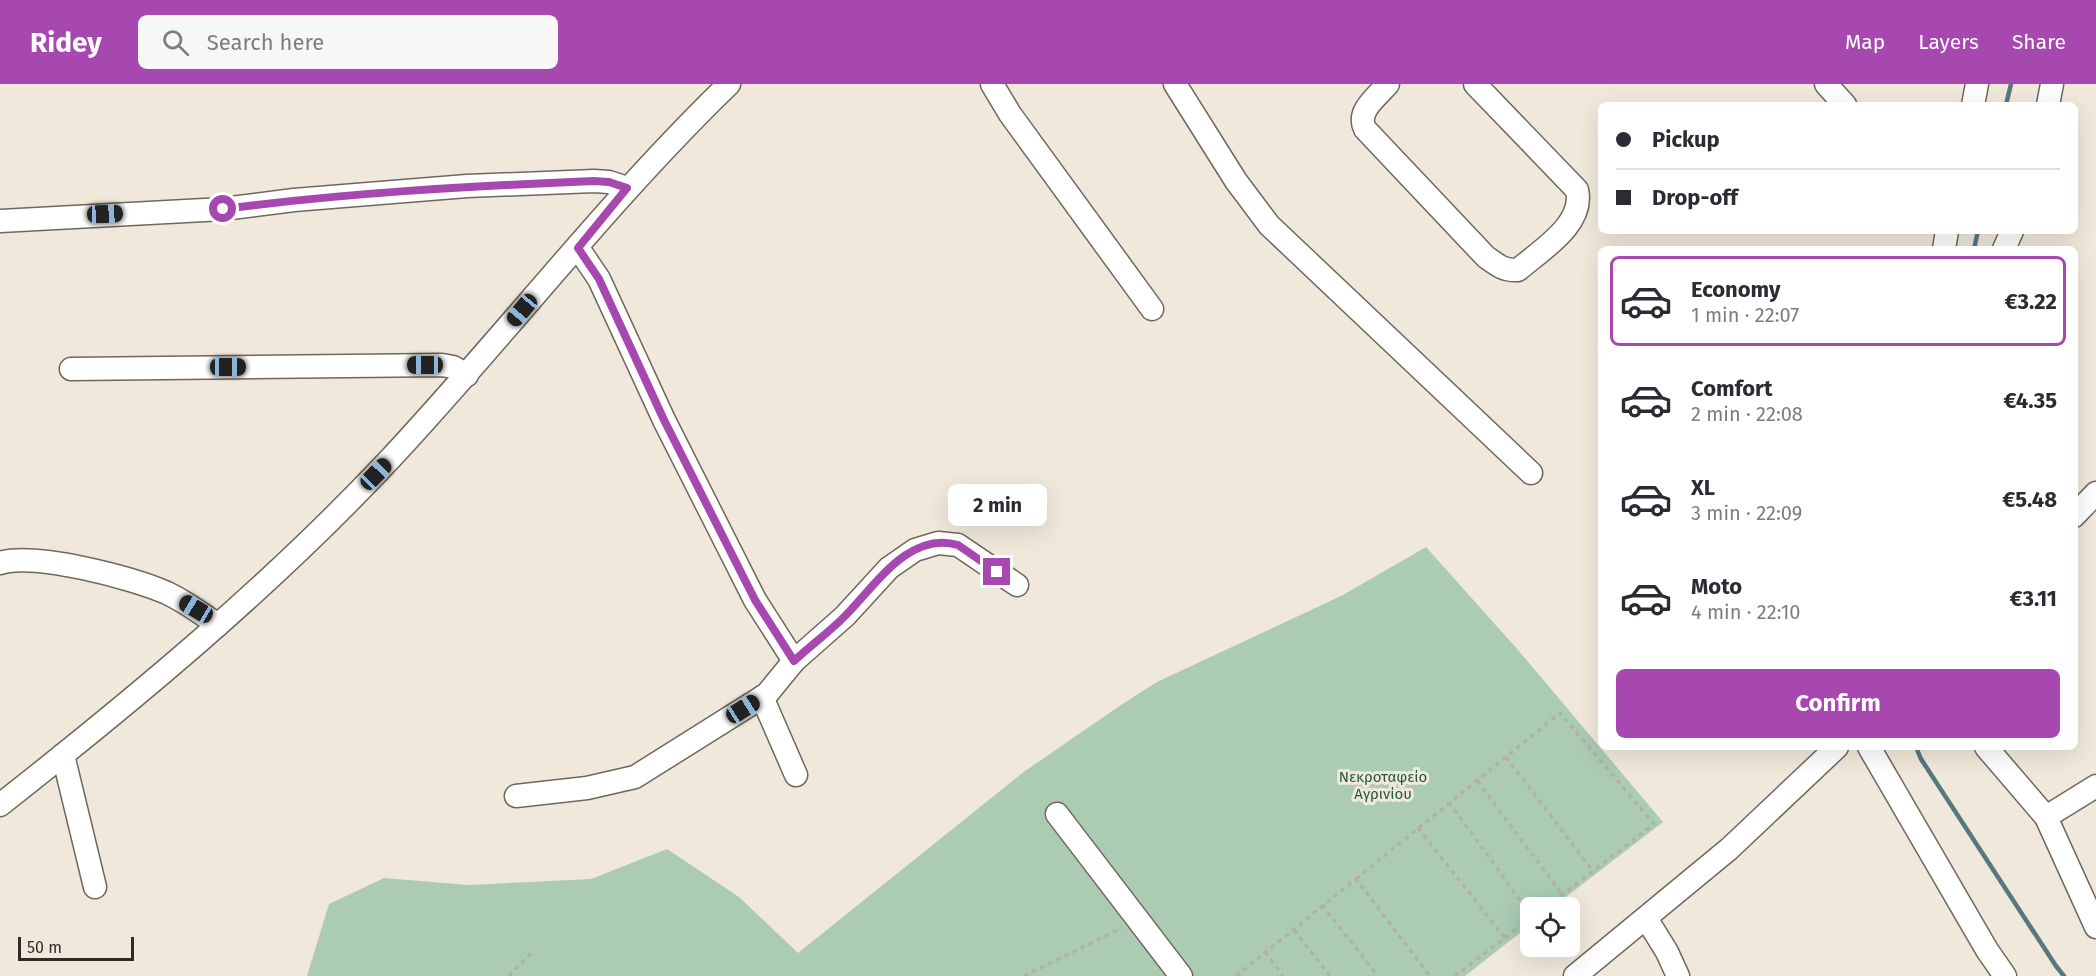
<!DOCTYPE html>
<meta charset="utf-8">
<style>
:root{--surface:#fff;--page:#f7f7f7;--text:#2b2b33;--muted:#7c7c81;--line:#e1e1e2;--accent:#a748b1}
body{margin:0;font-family:"Fira Sans",sans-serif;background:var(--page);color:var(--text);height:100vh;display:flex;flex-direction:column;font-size:22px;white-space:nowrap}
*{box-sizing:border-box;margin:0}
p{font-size:20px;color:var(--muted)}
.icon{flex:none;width:33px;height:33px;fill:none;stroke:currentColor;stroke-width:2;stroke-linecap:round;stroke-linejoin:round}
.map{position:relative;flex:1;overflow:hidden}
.drawer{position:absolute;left:1598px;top:162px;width:480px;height:504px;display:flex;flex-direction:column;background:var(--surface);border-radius:9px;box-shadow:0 6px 24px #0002}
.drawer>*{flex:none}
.guide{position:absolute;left:1598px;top:18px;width:480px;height:132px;border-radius:9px;box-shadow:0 6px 24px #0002;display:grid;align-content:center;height:132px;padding:0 18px;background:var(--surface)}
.fabs{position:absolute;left:1520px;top:813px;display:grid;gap:12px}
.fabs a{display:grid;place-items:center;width:60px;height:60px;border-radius:9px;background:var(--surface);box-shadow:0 6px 24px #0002;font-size:30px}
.scale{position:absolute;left:18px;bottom:15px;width:116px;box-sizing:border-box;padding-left:6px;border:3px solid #2f2c27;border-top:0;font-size:16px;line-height:21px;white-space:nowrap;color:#2f2c27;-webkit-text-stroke:4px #f0e9db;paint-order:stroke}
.end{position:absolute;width:27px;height:27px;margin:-14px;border:8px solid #a748b1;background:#fff;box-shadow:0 0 0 3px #fff}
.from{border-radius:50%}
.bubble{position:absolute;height:42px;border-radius:9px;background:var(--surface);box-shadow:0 6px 24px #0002;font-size:20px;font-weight:700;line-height:42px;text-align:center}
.car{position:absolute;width:18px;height:36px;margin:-18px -9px;border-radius:8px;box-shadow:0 0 4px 2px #0007;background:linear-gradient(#222 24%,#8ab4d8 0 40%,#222 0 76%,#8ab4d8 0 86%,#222 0)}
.guide b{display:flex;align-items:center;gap:21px;height:57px;font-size:22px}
.guide b+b{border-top:2px solid var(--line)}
.guide i{width:15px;height:15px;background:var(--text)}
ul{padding:10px 0 0;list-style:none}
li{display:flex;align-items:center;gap:18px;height:90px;margin:0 12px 9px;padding:0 6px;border:3px solid transparent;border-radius:9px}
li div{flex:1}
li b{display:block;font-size:22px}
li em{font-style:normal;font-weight:700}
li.active{border-color:var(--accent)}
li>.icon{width:54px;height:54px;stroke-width:1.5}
.cta{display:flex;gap:12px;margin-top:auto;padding:12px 18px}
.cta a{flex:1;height:69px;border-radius:9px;background:var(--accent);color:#fff;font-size:24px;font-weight:700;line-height:69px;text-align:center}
header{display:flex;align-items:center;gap:36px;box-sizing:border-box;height:84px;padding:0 30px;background:var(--accent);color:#fff}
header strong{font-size:28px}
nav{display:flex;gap:33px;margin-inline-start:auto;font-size:21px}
.search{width:420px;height:54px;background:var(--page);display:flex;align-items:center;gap:15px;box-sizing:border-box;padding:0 21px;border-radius:9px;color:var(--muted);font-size:22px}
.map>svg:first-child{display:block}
.green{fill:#abcbb3}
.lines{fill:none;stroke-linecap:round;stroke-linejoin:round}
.stream{stroke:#58777e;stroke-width:4.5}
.minor-casing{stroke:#6e685c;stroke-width:25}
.path{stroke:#b4aea3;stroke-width:3;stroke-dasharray:4.5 4.5;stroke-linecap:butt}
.minor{stroke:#fff;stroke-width:22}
.route{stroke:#a748b1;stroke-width:8}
.labels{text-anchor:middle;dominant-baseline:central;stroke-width:6;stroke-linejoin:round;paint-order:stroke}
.park-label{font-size:15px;fill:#225936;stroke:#f0e9db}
</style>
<header>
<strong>Ridey</strong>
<div class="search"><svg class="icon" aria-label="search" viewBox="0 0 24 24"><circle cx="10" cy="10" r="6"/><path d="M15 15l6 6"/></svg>Search here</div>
<nav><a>Map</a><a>Layers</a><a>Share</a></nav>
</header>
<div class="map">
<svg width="2096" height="892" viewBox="0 0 2096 892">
<rect width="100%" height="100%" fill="#f0e9db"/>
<path class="green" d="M 1426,463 L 1518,566 L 1663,738 L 1553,823 L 1530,824 L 1530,841 L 1465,892 L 307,892 L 329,820 L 384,794 L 469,801 L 591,795 L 667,765 L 739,813 L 798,869 L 1025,687 L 1121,621 L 1157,598 L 1343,511 Z"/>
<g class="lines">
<g class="stream">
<path d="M 2006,21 L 2011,0"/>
<path d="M 1974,165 L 1978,147"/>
<path d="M 1916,663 L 1921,675 L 2056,882 L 2064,892"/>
</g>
<defs>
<g id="minor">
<path d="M 992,0 L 1010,30 L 1152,225"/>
<path d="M 1175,0 L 1236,97 L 1269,141 L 1531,389"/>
<path d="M 1388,0 C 1377,13 1356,27 1365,45 L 1486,173 C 1497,181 1504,187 1518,186 C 1541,166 1585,140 1577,106 L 1475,0"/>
<path d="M 1826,0 L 1845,21"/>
<path d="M 1973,21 L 1977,0"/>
<path d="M 2048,21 L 2052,0"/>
<path d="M 0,137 L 223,125 L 294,116 L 467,102 L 594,97 L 609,98 L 627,104"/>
<path d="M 578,164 L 599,195 L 664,336 L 755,516 L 794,577"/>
<path d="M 1944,165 L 1947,147"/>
<path d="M 2004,165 L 2012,147"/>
<path d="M 71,285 L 442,281 L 453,283 L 467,291"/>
<path d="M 2074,432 L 2096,409"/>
<path d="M 0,479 C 35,468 133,494 167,509 C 186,518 202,530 218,541"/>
<path d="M 762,613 L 796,691"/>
<path d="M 1869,663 L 1987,866 L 2005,892"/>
<path d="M 1986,663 L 2046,733 L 2096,843"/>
<path d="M 63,671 L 95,803"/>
<path d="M 516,712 L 587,704 L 635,693 L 767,610 L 794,577 L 845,532 L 889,484 L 915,466 L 938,459 L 958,461 L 1017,501"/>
<path d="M 0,721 C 136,614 271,502 390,375 C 505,252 608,117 729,0"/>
<path d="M 1057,730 L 1181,892"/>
<path d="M 2046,733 L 2096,702"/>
<path d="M 1646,834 L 1667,868 L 1678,892"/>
<path d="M 1575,892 L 1729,765 L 1837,663"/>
</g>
</defs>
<use href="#minor" class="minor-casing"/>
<g class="path">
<path d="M 1506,673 L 1593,787"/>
<path d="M 1477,697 L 1562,810"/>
<path d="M 1449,718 L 1530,830"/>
<path d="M 1418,744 L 1505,854"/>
<path d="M 1356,795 L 1560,629 L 1654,740 L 1545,824"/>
<path d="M 1322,821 L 1378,892"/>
<path d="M 1294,846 L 1330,892"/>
<path d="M 1265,868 L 1283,892"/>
<path d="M 509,892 L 533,867"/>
<path d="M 1024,892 L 1122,844"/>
<path d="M 1236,892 L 1356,795 L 1430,892"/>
<path d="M 1455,892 L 1530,835"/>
</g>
<use href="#minor" class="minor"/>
</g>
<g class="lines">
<path class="route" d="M 223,125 C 346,109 470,102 594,97 L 609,98 L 627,104 L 578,164 L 599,195 L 664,336 L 755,516 L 794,577 C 810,562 828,549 843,534 C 873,505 908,446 958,461 L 997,488"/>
</g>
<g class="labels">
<g class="park-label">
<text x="1383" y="693">Νεκροταφείο<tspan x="1383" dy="17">Αγρινίου</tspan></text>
</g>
</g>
</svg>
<div class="fabs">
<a><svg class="icon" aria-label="locate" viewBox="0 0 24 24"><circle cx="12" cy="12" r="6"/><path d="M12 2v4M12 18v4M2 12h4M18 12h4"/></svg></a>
</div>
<div class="scale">50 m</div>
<i class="end from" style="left:223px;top:125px"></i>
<i class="end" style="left:997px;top:488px"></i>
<div class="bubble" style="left:948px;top:400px;width:99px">2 min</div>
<i class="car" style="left:105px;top:130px;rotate:88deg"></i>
<i class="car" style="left:522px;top:226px;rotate:220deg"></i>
<i class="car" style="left:425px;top:281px;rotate:270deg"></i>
<i class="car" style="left:228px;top:283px;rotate:90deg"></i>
<i class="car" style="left:376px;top:390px;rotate:44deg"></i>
<i class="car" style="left:196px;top:525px;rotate:301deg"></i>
<i class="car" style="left:743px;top:625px;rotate:58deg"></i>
<div class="guide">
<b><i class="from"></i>Pickup</b>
<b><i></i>Drop-off</b>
</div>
<section class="drawer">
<ul>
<li class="active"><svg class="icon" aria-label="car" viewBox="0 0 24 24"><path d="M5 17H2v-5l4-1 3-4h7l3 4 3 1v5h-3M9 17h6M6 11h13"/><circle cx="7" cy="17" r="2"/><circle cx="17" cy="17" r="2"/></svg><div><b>Economy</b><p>1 min · 22:07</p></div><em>€3.22</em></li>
<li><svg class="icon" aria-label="car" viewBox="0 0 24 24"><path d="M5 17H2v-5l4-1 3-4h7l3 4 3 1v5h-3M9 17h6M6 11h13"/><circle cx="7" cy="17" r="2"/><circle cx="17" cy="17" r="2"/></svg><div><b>Comfort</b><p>2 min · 22:08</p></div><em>€4.35</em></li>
<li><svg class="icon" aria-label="car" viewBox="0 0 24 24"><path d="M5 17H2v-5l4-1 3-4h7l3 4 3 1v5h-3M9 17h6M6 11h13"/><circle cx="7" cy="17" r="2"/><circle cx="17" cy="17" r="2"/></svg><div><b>XL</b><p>3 min · 22:09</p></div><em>€5.48</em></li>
<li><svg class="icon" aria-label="car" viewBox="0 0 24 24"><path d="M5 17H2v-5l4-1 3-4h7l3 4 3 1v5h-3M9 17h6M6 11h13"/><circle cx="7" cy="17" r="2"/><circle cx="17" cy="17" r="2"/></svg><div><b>Moto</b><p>4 min · 22:10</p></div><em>€3.11</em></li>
</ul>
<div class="cta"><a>Confirm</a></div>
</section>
</div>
